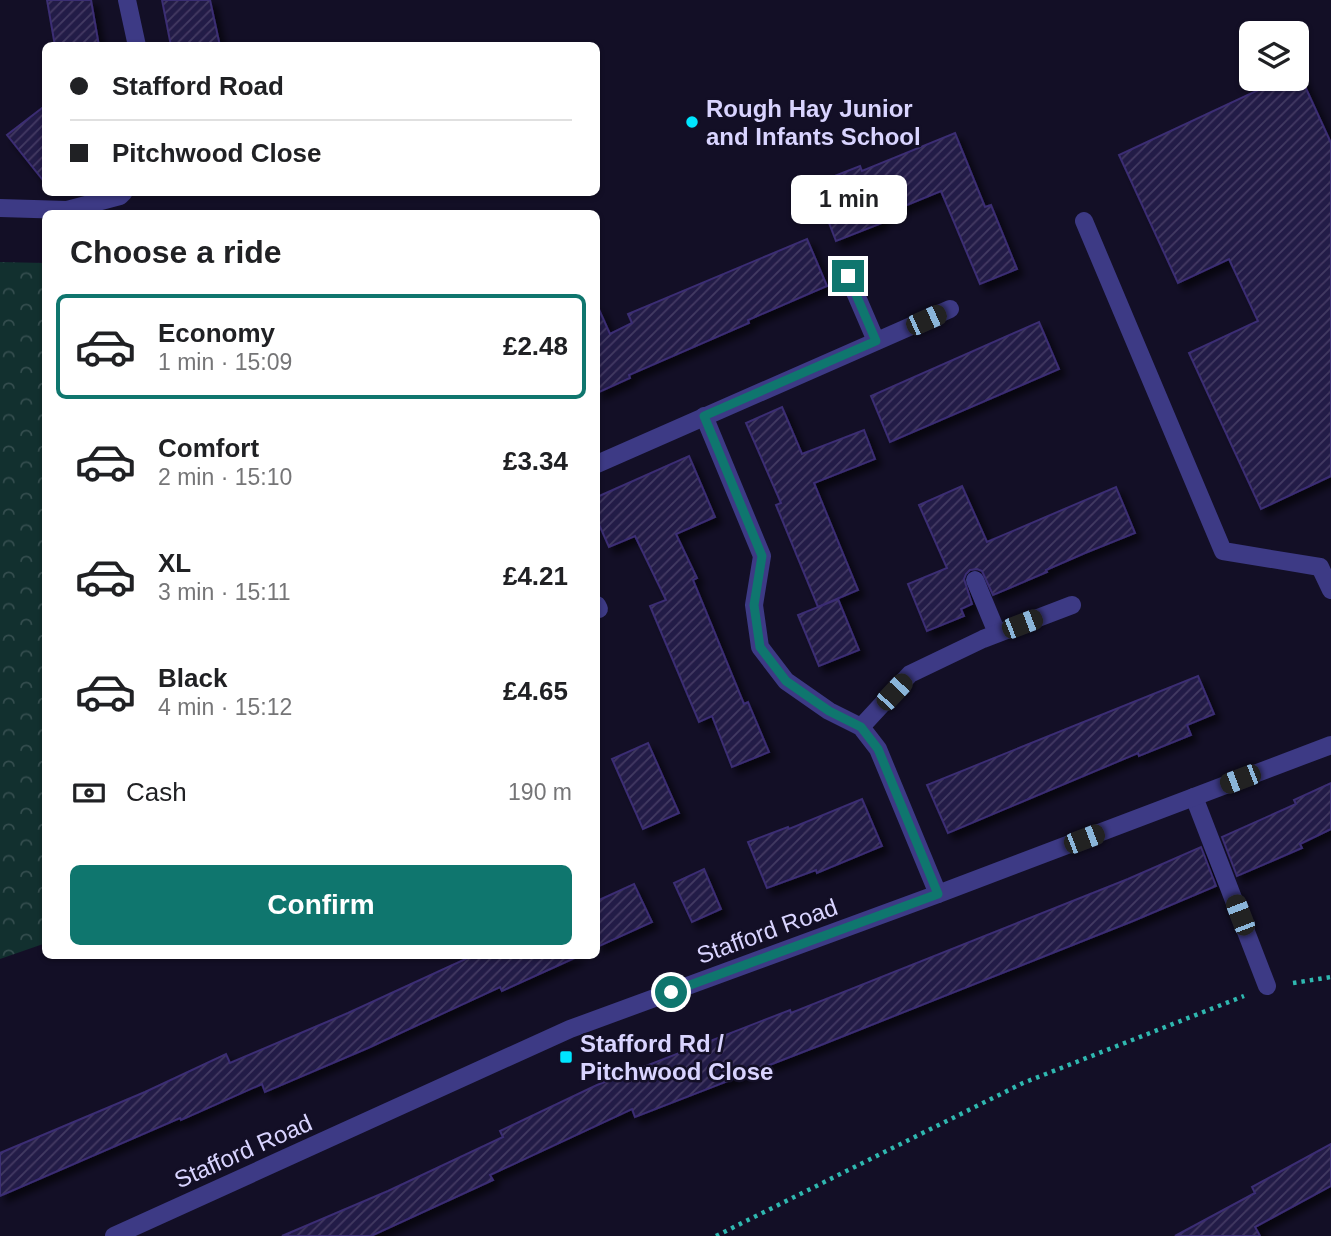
<!DOCTYPE html>
<meta charset="utf-8">
<style>
:root{--surface:#fff;--page:#f6f6f6;--text:#202124;--muted:#757577;--line:#e0e0e0;--accent:#0f766e}
body{margin:0;font-family:Helvetica,sans-serif;background:var(--page);color:var(--text);height:100vh;display:flex;flex-direction:column;font-size:26px;white-space:nowrap}
*{box-sizing:border-box;margin:0}
p{font-size:23px;color:var(--muted)}
.icon{flex:none;width:38px;height:38px;fill:none;stroke:currentColor;stroke-width:2;stroke-linecap:round;stroke-linejoin:round}
.map{position:relative;flex:1;overflow:hidden}
.details{position:absolute;left:42px;top:210px;width:558px;height:749px;display:flex;flex-direction:column;background:var(--surface);border-radius:10px;box-shadow:0 2px 5px #0004}
.details>*{flex:none}
.banner{position:absolute;left:42px;top:42px;width:558px;height:154px;border-radius:10px;box-shadow:0 2px 5px #0004;display:grid;align-content:center;height:154px;padding:0 28px;background:var(--surface)}
.buttons{position:absolute;left:1239px;top:21px;display:grid;gap:14px}
.buttons a{display:grid;place-items:center;width:70px;height:70px;border-radius:10px;background:var(--surface);box-shadow:0 2px 5px #0004;font-size:35px}
.end{position:absolute;width:32px;height:32px;margin:-16px;border:9px solid #0f766e;background:#fff;box-shadow:0 0 0 4px #fff}
.from{border-radius:50%}
.bubble{position:absolute;height:49px;border-radius:10px;background:var(--surface);box-shadow:0 2px 5px #0004;font-size:23px;font-weight:600;line-height:49px;text-align:center}
.car{position:absolute;width:21px;height:42px;margin:-21px -10px;border-radius:9px;box-shadow:0 0 5px 2px #0007;background:linear-gradient(#222 24%,#8ab4d8 0 40%,#222 0 76%,#8ab4d8 0 86%,#222 0)}
.banner b{display:flex;align-items:center;gap:24px;height:66px;font-size:26px}
.banner b+b{border-top:2px solid var(--line)}
.banner i{width:18px;height:18px;background:var(--text)}
ul{padding:0;list-style:none}
li{display:flex;align-items:center;gap:21px;height:105px;margin:0 14px 10px;padding:0 14px;border:4px solid transparent;border-radius:10px}
li div{flex:1}
li b{display:block;font-size:26px}
li em{font-style:normal;font-weight:600}
li.active{border-color:var(--accent)}
li>.icon{width:63px;height:63px;stroke-width:1.5}
h2{padding:0 28px;font-size:32px;line-height:84px}
.pay{display:flex;align-items:center;gap:18px;height:77px;padding:0 28px;font-size:26px}
.pay p{margin-inline-start:auto}
.action{display:flex;gap:14px;margin-top:auto;padding:14px 28px}
.action a{flex:1;height:80px;border-radius:10px;background:var(--accent);color:#fff;font-size:28px;font-weight:600;line-height:80px;text-align:center}
.map>svg:first-child{display:block}
.park{fill:url(#park-crowns)}
.building{fill:url(#building-hatch);stroke:#3b2d73;stroke-width:2;filter:url(#shadow)}
.lines{fill:none;stroke-linecap:round;stroke-linejoin:round}
.path{stroke:#2fb8b0;stroke-width:4.5;stroke-dasharray:3.5 5;stroke-linecap:butt}
.service{stroke:#3d3a85;stroke-width:18}
.minor{stroke:#3d3a85;stroke-width:18}
.route{stroke:#0f766e;stroke-width:9}
.poi-dot{fill:#00e5ff;stroke:#130f26;stroke-width:2.5}
.labels{text-anchor:middle;dominant-baseline:central;stroke-width:5;stroke-linejoin:round;paint-order:stroke}
.poi-label{font-size:24px;font-weight:bold;fill:#d9d4ff;stroke:#130f26;text-anchor:start}
.street-label{font-size:24px;fill:#d9d4ff;stroke:#130f26}
</style>
<div class="map">
<svg width="1331" height="1236" viewBox="0 0 1331 1236">
<defs>
<pattern id="park-crowns" width="20" height="18" patternUnits="userSpaceOnUse" patternTransform="scale(1.75)"><rect width="20" height="18" fill="#12302f"/><path d="M2 6a3 3 0 1 1 6 0M12 15a3 3 0 1 1 6 0" fill="none" stroke="#344d4e"/></pattern>
<pattern id="building-hatch" width="6" height="6" patternUnits="userSpaceOnUse" patternTransform="scale(1.75)"><rect width="6" height="6" fill="#241b47"/><path d="M-1 1l2-2M0 6l6-6M5 7l2-2" fill="none" stroke="#433b63"/></pattern>
<filter id="shadow"><feDropShadow dx="6" dy="6" stdDeviation="3.5" flood-color="#0009"/></filter>
</defs>
<rect width="100%" height="100%" fill="#130f26"/>
<path class="park" d="M 0,262 L 45,263 L 46,943 L 0,959 Z"/>
<g class="building">
<path d="M 47,0 L 91,0 L 99,46 L 55,46 Z"/>
<path d="M 162,0 L 210,0 L 220,46 L 171,46 Z"/>
<path d="M 1298,71 L 1331,143 L 1331,476 L 1261,509 L 1189,353 L 1258,321 L 1229,259 L 1178,283 L 1119,155 L 1282,79 L 1297,79 Z"/>
<path d="M 46,105 L 46,184 L 7,135 Z"/>
<path d="M 955,133 L 985,207 L 991,205 L 1017,269 L 980,284 L 941,191 L 880,216 L 882,223 L 836,241 L 814,184 L 860,166 L 862,171 Z"/>
<path d="M 807,239 L 827,286 L 748,320 L 749,323 L 629,375 L 630,378 L 597,393 L 597,305 L 610,334 L 632,323 L 628,314 Z"/>
<path d="M 1039,322 L 1059,369 L 890,442 L 871,396 Z"/>
<path d="M 782,407 L 802,454 L 864,430 L 875,459 L 814,483 L 858,590 L 818,607 L 776,505 L 781,503 L 746,423 Z"/>
<path d="M 689,456 L 715,517 L 676,534 L 697,578 L 693,580 L 744,704 L 748,702 L 769,752 L 732,767 L 712,716 L 699,722 L 650,606 L 666,600 L 635,536 L 609,547 L 597,520 L 597,497 Z"/>
<path d="M 962,486 L 987,542 L 1116,487 L 1135,533 L 1085,553 L 1046,570 L 1047,572 L 993,595 L 982,571 L 977,569 L 970,570 L 966,574 L 964,579 L 972,604 L 961,609 L 964,616 L 927,631 L 908,584 L 947,568 L 919,505 Z"/>
<path d="M 838,599 L 859,650 L 819,666 L 798,615 Z"/>
<path d="M 1198,676 L 1214,714 L 1187,725 L 1191,735 L 1139,756 L 1138,753 L 948,833 L 927,785 Z"/>
<path d="M 648,743 L 679,813 L 643,829 L 612,759 Z"/>
<path d="M 1331,783 L 1331,829 L 1300,844 L 1302,848 L 1237,876 L 1222,837 L 1296,804 L 1294,800 Z"/>
<path d="M 862,799 L 882,846 L 817,873 L 816,870 L 767,888 L 748,842 L 788,827 L 789,829 Z"/>
<path d="M 1201,847 L 1216,886 L 1133,921 L 821,1045 L 635,1117 L 632,1109 L 490,1175 L 493,1180 L 371,1236 L 282,1236 L 388,1191 L 503,1137 L 500,1131 L 597,1085 L 790,1010 L 791,1013 L 1128,879 Z"/>
<path d="M 704,869 L 721,909 L 692,922 L 674,883 Z"/>
<path d="M 634,884 L 652,922 L 597,947 L 597,901 Z"/>
<path d="M 472,956 L 579,956 L 502,991 L 500,987 L 368,1048 L 265,1092 L 262,1084 L 181,1120 L 180,1118 L 0,1196 L 0,1153 L 145,1092 L 226,1054 L 230,1063 L 348,1013 Z"/>
<path d="M 1331,1144 L 1331,1186 L 1255,1227 L 1260,1236 L 1175,1236 L 1255,1193 L 1252,1187 Z"/>
</g>
<g class="lines">
<g class="path">
<path d="M 1293,983 L 1331,977"/>
<path d="M 716,1236 L 1023,1083 L 1244,996"/>
</g>
<g class="service">
<path d="M 1084,221 L 1223,551 L 1320,567 L 1331,590"/>
<path d="M 1194,797 L 1267,986"/>
</g>
<g class="minor">
<path d="M 127,0 L 137,46"/>
<path d="M 0,208 L 67,210 L 120,196 L 124,192"/>
<path d="M 848,276 L 876,341"/>
<path d="M 704,416 L 762,556 L 754,605 L 760,647 L 786,681 L 829,711 L 861,727 L 878,749 L 938,894"/>
<path d="M 597,464 L 950,309"/>
<path d="M 975,580 L 997,633"/>
<path d="M 597,605 L 599,609"/>
<path d="M 861,727 L 910,674 L 983,639 L 1072,605"/>
<path d="M 114,1236 L 570,1029 L 938,894 L 1331,745"/>
</g>
</g>
<g class="lines">
<path class="route" d="M 671,992 L 938,894 L 878,749 L 861,727 L 829,711 L 786,681 L 760,647 L 754,605 L 762,556 L 704,416 L 876,341 L 848,276"/>
</g>
<g class="poi-dot">
<circle cx="692" cy="122" r="7"/>
<rect x="559" y="1050" width="14" height="14" rx="3.5"/>
</g>
<g class="labels">
<g class="poi-label">
<text x="706" y="108">Rough Hay Junior<tspan x="706" dy="28">and Infants School</tspan></text>
<text x="580" y="1043">Stafford Rd /<tspan x="580" dy="28">Pitchwood Close</tspan></text>
</g>
<g class="street-label">
<text transform="translate(767 931) rotate(-20)">Stafford Road</text>
<text transform="translate(243 1151) rotate(-24)">Stafford Road</text>
</g>
</g>
</svg>
<div class="buttons">
<a><svg class="icon" aria-label="layers" viewBox="0 0 24 24"><path d="M12 4l9 5-9 5-9-5zM3 14l9 5 9-5"/></svg></a>
</div>
<i class="end from" style="left:671px;top:992px"></i>
<i class="end" style="left:848px;top:276px"></i>
<div class="bubble" style="left:791px;top:175px;width:116px">1 min</div>
<i class="car" style="left:926px;top:320px;rotate:66deg"></i>
<i class="car" style="left:1022px;top:624px;rotate:69deg"></i>
<i class="car" style="left:894px;top:692px;rotate:43deg"></i>
<i class="car" style="left:1240px;top:779px;rotate:249deg"></i>
<i class="car" style="left:1084px;top:839px;rotate:69deg"></i>
<i class="car" style="left:1240px;top:915px;rotate:339deg"></i>
<div class="banner">
<b><i class="from"></i>Stafford Road</b>
<b><i></i>Pitchwood Close</b>
</div>
<section class="details">
<h2>Choose a ride</h2>
<ul>
<li class="active"><svg class="icon" aria-label="car" viewBox="0 0 24 24"><path d="M5 17H2v-5l4-1 3-4h7l3 4 3 1v5h-3M9 17h6M6 11h13"/><circle cx="7" cy="17" r="2"/><circle cx="17" cy="17" r="2"/></svg><div><b>Economy</b><p>1 min · 15:09</p></div><em>£2.48</em></li>
<li><svg class="icon" aria-label="car" viewBox="0 0 24 24"><path d="M5 17H2v-5l4-1 3-4h7l3 4 3 1v5h-3M9 17h6M6 11h13"/><circle cx="7" cy="17" r="2"/><circle cx="17" cy="17" r="2"/></svg><div><b>Comfort</b><p>2 min · 15:10</p></div><em>£3.34</em></li>
<li><svg class="icon" aria-label="car" viewBox="0 0 24 24"><path d="M5 17H2v-5l4-1 3-4h7l3 4 3 1v5h-3M9 17h6M6 11h13"/><circle cx="7" cy="17" r="2"/><circle cx="17" cy="17" r="2"/></svg><div><b>XL</b><p>3 min · 15:11</p></div><em>£4.21</em></li>
<li><svg class="icon" aria-label="car" viewBox="0 0 24 24"><path d="M5 17H2v-5l4-1 3-4h7l3 4 3 1v5h-3M9 17h6M6 11h13"/><circle cx="7" cy="17" r="2"/><circle cx="17" cy="17" r="2"/></svg><div><b>Black</b><p>4 min · 15:12</p></div><em>£4.65</em></li>
</ul>
<div class="pay"><svg class="icon" aria-label="cash" viewBox="0 0 24 24"><path d="M3 7h18v10H3z"/><circle cx="12" cy="12" r="2"/></svg>Cash<p>190 m</p></div>
<div class="action"><a>Confirm</a></div>
</section>
</div>
